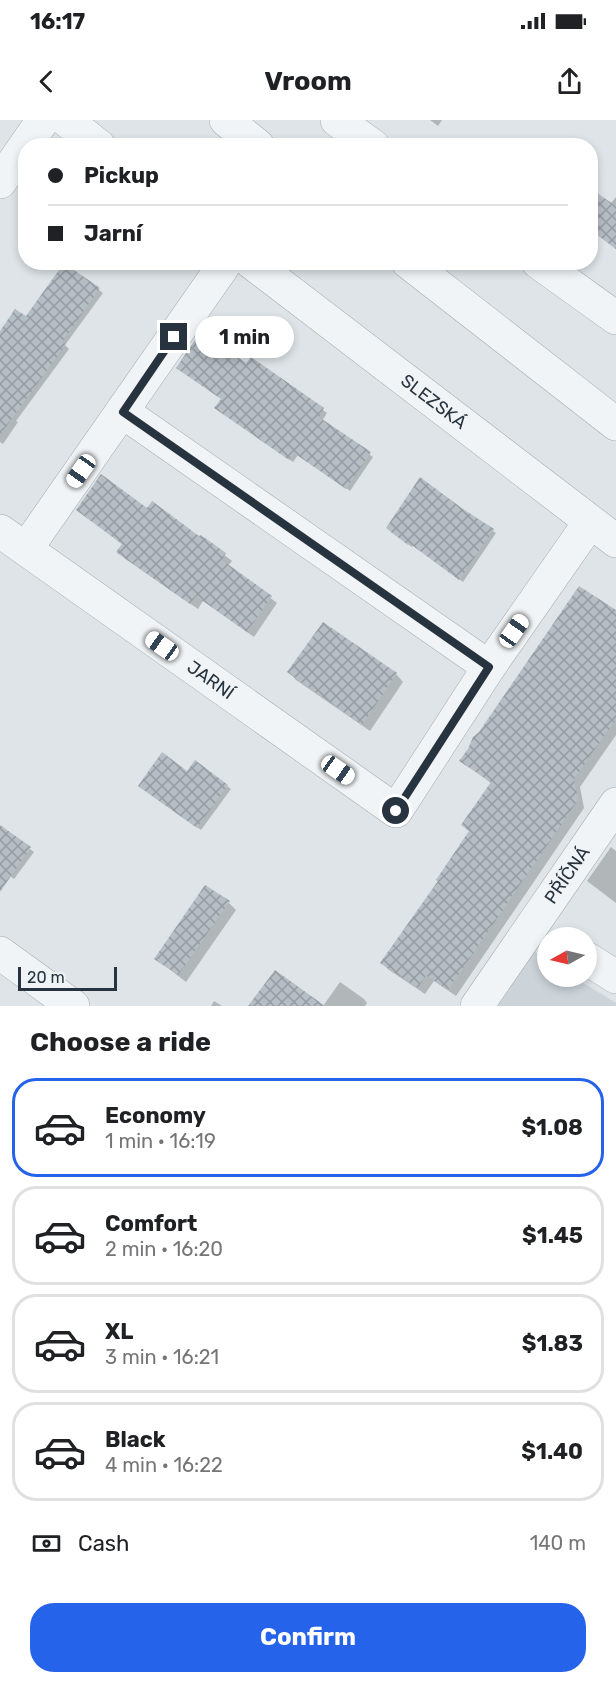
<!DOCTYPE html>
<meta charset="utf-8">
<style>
:root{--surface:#fff;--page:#f2f2f2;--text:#202124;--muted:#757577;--line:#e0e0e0;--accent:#2563eb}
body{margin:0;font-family:Rubik,sans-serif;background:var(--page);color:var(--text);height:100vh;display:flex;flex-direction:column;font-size:22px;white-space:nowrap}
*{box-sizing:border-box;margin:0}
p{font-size:20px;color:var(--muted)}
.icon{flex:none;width:33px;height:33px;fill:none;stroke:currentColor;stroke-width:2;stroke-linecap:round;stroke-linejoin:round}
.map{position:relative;height:886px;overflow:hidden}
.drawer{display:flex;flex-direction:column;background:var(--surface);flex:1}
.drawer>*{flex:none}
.guide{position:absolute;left:18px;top:18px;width:580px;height:132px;border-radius:24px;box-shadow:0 3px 9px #0003;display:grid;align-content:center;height:132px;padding:0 30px;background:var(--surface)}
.needle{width:39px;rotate:262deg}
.controls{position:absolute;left:537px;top:807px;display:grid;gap:12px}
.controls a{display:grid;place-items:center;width:60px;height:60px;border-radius:50%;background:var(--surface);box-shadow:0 3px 9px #0003;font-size:30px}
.scale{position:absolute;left:18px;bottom:15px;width:99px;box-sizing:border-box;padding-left:6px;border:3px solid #27343f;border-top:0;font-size:16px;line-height:21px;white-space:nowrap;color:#27343f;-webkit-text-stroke:4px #eef3f6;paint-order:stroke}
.end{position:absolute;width:27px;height:27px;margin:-14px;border:8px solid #27343f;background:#fff;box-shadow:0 0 0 3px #fff}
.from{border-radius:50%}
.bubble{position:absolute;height:42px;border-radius:21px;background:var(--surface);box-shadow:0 3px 9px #0003;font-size:20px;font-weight:700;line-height:42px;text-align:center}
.car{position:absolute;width:18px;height:36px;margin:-18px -9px;border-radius:8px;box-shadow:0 0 4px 2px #0007;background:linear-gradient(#fff 24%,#345 0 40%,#fff 0 76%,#345 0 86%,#fff 0)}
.guide b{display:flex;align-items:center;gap:21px;height:57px;font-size:22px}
.guide b+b{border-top:2px solid var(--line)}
.guide i{width:15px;height:15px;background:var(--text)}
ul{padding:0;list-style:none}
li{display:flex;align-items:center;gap:18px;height:99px;margin:0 12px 9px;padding:0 18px;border:3px solid var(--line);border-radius:24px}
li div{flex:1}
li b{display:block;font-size:22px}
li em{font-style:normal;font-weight:700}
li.current{border-color:var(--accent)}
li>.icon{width:54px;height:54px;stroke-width:1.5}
h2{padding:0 30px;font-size:27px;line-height:72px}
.pay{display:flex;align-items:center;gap:15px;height:66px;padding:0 30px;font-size:22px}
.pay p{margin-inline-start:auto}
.primary-button{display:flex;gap:12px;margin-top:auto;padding:12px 30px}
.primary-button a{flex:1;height:69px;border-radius:24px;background:var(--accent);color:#fff;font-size:24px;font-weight:700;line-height:69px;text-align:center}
.status{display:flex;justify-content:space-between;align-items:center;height:42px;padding:0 30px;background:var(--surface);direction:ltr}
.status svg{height:16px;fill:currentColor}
header{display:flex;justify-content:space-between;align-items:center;height:78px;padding:0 30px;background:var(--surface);font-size:27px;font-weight:700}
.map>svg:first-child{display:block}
.built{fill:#ccd4da}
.shadow{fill:#0003}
.building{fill:url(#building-cross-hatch)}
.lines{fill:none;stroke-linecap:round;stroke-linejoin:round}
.minor-casing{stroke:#a3acb2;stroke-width:34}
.minor{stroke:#f1f4f6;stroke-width:33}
.route{stroke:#27343f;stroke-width:8}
.labels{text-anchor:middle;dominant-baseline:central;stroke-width:4.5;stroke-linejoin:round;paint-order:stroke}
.street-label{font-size:18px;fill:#27343f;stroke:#eef3f6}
</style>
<div class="status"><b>16:17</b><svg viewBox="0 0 49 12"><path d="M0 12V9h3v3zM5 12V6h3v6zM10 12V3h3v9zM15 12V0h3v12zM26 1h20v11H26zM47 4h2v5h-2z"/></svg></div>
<header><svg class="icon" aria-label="back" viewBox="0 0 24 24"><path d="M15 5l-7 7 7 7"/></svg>Vroom<svg class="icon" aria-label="share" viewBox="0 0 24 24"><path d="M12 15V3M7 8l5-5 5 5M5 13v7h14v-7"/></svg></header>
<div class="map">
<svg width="616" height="886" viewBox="0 0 616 886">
<defs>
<pattern id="building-cross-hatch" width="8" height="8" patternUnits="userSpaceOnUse" patternTransform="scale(1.5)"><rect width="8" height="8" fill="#b6bec5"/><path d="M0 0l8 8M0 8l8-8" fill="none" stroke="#949ba1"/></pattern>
</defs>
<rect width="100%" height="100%" fill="#dee4e8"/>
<path class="built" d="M 528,827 L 547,840 L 548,856 L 574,857 L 616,883 L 616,886 L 491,886 Z"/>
<g class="shadow">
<path d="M 430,0 L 442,0 L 438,6 Z"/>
<path d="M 591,69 L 611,83 L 616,77 L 616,129 L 591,110 Z"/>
<path d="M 64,145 L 103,173 L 65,225 L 69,229 L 16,301 L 18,302 L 3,324 L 0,322 L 0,214 L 26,198 Z"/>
<path d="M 251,239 L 323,290 L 327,293 L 322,301 L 373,337 L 350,371 L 298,335 L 293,342 L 220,291 Z"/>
<path d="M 78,390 L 147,390 L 200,418 L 201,417 L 232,441 L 228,446 L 277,483 L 254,517 L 203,481 L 198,489 L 124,438 L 123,425 Z"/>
<path d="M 462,390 L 496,413 L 463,462 L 413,425 L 412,427 L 391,412 Z"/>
<path d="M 616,492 L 616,615 L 580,667 L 584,688 L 456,876 L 434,861 L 425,874 L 389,850 L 382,843 L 439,761 L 470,712 L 463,705 L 491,663 L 461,641 Z"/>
<path d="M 289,552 L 396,554 L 403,562 L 370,611 L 296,560 Z"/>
<path d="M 187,653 L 227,666 L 231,669 L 201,710 L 143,669 Z"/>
<path d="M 6,711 L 34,732 L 14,759 L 0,749 L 0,719 Z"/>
<path d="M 611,727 L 616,731 L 616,783 L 587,761 Z"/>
<path d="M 229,783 L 236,790 L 186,862 L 156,839 Z"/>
<path d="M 340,862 L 364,879 L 367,883 L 365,886 L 323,886 Z"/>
<path d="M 214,881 L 222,886 L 211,886 Z"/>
</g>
<g class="building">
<path d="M 591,69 L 616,86 L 616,129 L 591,110 Z"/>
<path d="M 64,143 L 100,168 L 62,222 L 66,224 L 0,315 L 0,211 L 15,189 L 26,196 Z"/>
<path d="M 201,211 L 246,243 L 251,237 L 324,288 L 319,297 L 371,332 L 346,369 L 294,333 L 289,340 L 214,288 L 221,279 L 176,248 Z"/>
<path d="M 101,354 L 147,388 L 152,381 L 199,416 L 201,415 L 226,433 L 222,440 L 272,476 L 247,512 L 196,476 L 190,484 L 116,432 L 122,424 L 76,390 Z"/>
<path d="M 420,357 L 463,389 L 494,409 L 459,460 L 409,423 L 408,425 L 386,408 Z"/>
<path d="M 579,466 L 616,490 L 616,599 L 574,659 L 578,680 L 448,870 L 426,855 L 418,868 L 380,843 L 438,761 L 436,760 L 469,711 L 461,705 L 491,662 L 459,641 L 468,629 L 473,617 L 479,612 Z"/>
<path d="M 323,502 L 397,553 L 362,605 L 287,552 Z"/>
<path d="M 162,632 L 187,651 L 195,640 L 228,665 L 197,708 L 138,666 Z"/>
<path d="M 0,705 L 31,727 L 0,772 Z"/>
<path d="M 205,765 L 230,781 L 178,855 L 154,839 Z"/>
<path d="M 275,850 L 325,886 L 248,886 Z"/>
</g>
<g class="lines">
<defs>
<g id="minor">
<path d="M 66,0 L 99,26"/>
<path d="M 226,0 L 258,26"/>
<path d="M 337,0 L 373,26"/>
<path d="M 0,62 L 43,0"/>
<path id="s1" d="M 251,142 L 616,421"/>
<path d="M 408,142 L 616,304"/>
<path d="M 538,142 L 616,198"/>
<path d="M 123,292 L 489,547"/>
<path id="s2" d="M 0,411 L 396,691 L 489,547 L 590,402"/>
<path d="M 26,429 L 226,142"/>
<path d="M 0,833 L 73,886"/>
<path d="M 586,838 L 616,857"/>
<path id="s3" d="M 477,886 L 616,684"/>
</g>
</defs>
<use href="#minor" class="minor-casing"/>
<use href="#minor" class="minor"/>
</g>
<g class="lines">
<path class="route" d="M 174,217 L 123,292 L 489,547 L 396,691"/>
</g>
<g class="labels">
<g class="street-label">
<text stroke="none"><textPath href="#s1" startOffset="230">SLEZSKÁ</textPath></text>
<text stroke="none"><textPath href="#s2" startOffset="258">JARNÍ</textPath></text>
<text stroke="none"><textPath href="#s3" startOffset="159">PŘÍČNÁ</textPath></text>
</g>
</g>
</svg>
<div class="controls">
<a><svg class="needle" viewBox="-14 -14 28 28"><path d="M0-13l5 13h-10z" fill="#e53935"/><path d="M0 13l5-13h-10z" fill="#757577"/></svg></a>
</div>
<div class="scale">20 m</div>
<i class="end from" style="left:396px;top:691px"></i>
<i class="end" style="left:174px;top:217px"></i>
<div class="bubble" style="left:195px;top:196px;width:99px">1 min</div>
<i class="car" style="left:81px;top:351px;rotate:215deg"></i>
<i class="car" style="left:514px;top:511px;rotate:35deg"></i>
<i class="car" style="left:162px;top:526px;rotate:305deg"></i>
<i class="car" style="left:338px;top:650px;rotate:125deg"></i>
<div class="guide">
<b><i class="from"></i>Pickup</b>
<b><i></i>Jarní</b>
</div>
</div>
<section class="drawer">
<h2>Choose a ride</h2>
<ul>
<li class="current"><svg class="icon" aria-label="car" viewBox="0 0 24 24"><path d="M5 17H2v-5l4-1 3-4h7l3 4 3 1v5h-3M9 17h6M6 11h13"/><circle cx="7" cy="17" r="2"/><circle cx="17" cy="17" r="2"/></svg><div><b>Economy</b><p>1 min · 16:19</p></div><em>$1.08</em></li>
<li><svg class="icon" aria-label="car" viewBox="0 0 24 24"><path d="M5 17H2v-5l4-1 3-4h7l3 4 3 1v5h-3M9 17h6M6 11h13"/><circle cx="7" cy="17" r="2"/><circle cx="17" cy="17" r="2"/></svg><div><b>Comfort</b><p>2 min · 16:20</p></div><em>$1.45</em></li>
<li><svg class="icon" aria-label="car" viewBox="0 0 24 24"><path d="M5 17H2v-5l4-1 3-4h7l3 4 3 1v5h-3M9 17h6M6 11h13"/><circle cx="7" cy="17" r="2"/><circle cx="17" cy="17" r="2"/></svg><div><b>XL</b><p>3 min · 16:21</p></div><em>$1.83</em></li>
<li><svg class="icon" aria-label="car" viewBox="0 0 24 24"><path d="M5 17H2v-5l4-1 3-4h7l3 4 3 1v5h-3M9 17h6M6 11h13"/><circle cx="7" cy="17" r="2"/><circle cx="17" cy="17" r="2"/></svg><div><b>Black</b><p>4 min · 16:22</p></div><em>$1.40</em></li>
</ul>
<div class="pay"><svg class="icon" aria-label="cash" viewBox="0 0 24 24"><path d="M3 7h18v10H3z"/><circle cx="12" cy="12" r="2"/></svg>Cash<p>140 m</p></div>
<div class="primary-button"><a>Confirm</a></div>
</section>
